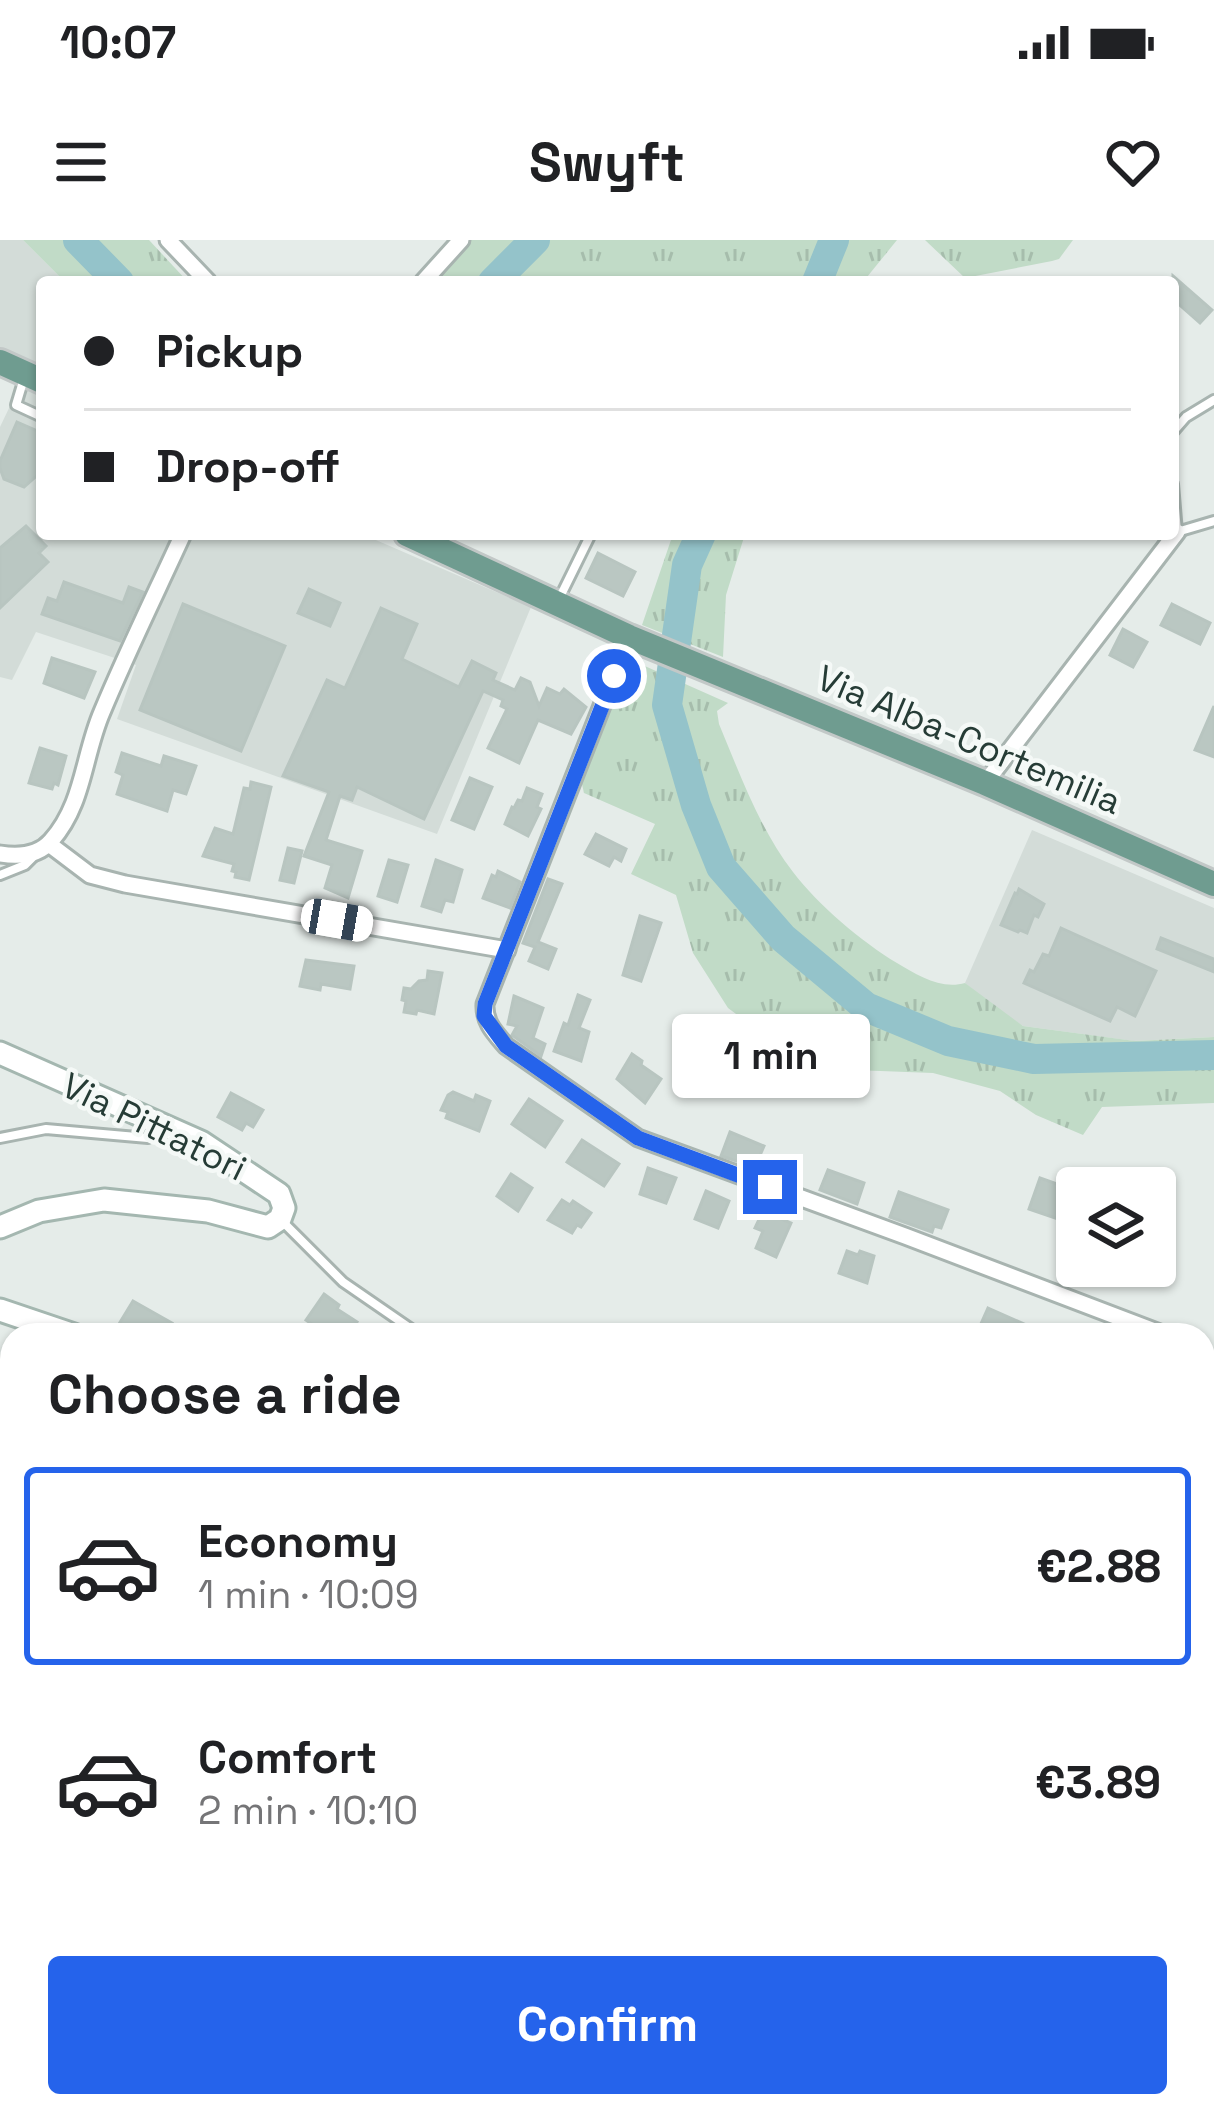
<!DOCTYPE html>
<meta charset="utf-8">
<style>
:root{--surface:#fff;--page:#f6f6f6;--text:#202124;--muted:#757577;--line:#e0e0e0;--accent:#2563eb}
body{margin:0;font-family:"Space Grotesk",sans-serif;background:var(--page);color:var(--text);height:100vh;display:flex;flex-direction:column;font-size:45px;white-space:nowrap}
*{box-sizing:border-box;margin:0}
p{font-size:39px;color:var(--muted)}
.icon{flex:none;width:66px;height:66px;fill:none;stroke:currentColor;stroke-width:2;stroke-linecap:round;stroke-linejoin:round}
.map{position:relative;flex:1;overflow:hidden}
.panel{position:absolute;left:0px;top:1083px;width:1215px;height:795px;display:flex;flex-direction:column;background:var(--surface);border-radius:36px 36px 0 0;box-shadow:0 3px 9px #0004}
.panel>*{flex:none}
.hud{position:absolute;left:36px;top:36px;width:1143px;height:264px;border-radius:12px;box-shadow:0 3px 9px #0004;display:grid;align-content:center;height:264px;padding:0 48px;background:var(--surface)}
.controls{position:absolute;left:1056px;top:927px;display:grid;gap:24px}
.controls a{display:grid;place-items:center;width:120px;height:120px;border-radius:12px;background:var(--surface);box-shadow:0 3px 9px #0004;font-size:60px}
.end{position:absolute;width:54px;height:54px;margin:-27px;border:15px solid #2563eb;background:#fff;box-shadow:0 0 0 6px #fff}
.from{border-radius:50%}
.bubble{position:absolute;height:84px;border-radius:12px;background:var(--surface);box-shadow:0 3px 9px #0004;font-size:39px;font-weight:700;line-height:84px;text-align:center}
.car{position:absolute;width:36px;height:72px;margin:-36px -18px;border-radius:15px;box-shadow:0 0 9px 3px #0007;background:linear-gradient(#fff 24%,#345 0 40%,#fff 0 76%,#345 0 86%,#fff 0)}
.hud b{display:flex;align-items:center;gap:42px;height:114px;font-size:45px}
.hud b+b{border-top:3px solid var(--line)}
.hud i{width:30px;height:30px;background:var(--text)}
ul{padding:0;list-style:none}
li{display:flex;align-items:center;gap:36px;height:198px;margin:0 24px 18px;padding:0 24px;border:6px solid transparent;border-radius:12px}
li div{flex:1}
li b{display:block;font-size:45px}
li em{font-style:normal;font-weight:700}
li.on{border-color:var(--accent)}
li>.icon{width:108px;height:108px;stroke-width:1.5}
h2{padding:0 48px;font-size:54px;line-height:144px}
.cta{display:flex;gap:24px;margin-top:auto;padding:24px 48px}
.cta a{flex:1;height:138px;border-radius:12px;background:var(--accent);color:#fff;font-size:48px;font-weight:700;line-height:138px;text-align:center}
.status{display:flex;justify-content:space-between;align-items:center;height:84px;padding:0 60px;background:var(--surface);direction:ltr}
.status svg{height:33px;fill:currentColor}
header{display:flex;justify-content:space-between;align-items:center;height:156px;padding:0 48px;background:var(--surface);font-size:54px;font-weight:700}
.map>svg:first-child{display:block}
.built{fill:#d3dcd8}
.grass{fill:url(#grass-tufts)}
.forest{fill:url(#forest-firs)}
.lines{fill:none;stroke-linecap:round;stroke-linejoin:round}
.river{stroke:#94c3ca;stroke-width:30}
.building{fill:#bac7c2;stroke:#b8c5c0;stroke-width:3}
.lane-casing{stroke:#a8b4b0;stroke-width:14}
.street-casing{stroke:#a8b4b0;stroke-width:21}
.secondary-casing{stroke:#a4b7b0;stroke-width:27}
.primary-casing{stroke:#c2c8c7;stroke-width:30}
.path{stroke:#89aca1;stroke-width:3;stroke-dasharray:6 9;stroke-linecap:butt}
.lane{stroke:#fff;stroke-width:8}
.street{stroke:#fff;stroke-width:15}
.secondary{stroke:#fff;stroke-width:21}
.primary{stroke:#6f9c90;stroke-width:24}
.route{stroke:#2563eb;stroke-width:15}
.labels{text-anchor:middle;dominant-baseline:central;stroke-width:9;stroke-linejoin:round;paint-order:stroke}
.street-label{font-size:36px;fill:#263c36;stroke:#f5f9f7}
</style>
<div class="status"><b>10:07</b><svg viewBox="0 0 49 12"><path d="M0 12V9h3v3zM5 12V6h3v6zM10 12V3h3v9zM15 12V0h3v12zM26 1h20v11H26zM47 4h2v5h-2z"/></svg></div>
<header><svg class="icon" aria-label="menu" viewBox="0 0 24 24"><path d="M4 6h16M4 12h16M4 18h16"/></svg>Swyft<svg class="icon" aria-label="heart" viewBox="0 0 24 24"><path d="M12 20l-8-8c-3-5 5-10 8-4 3-6 11-1 8 4z"/></svg></header>
<div class="map">
<svg width="1214" height="1876" viewBox="0 0 1214 1876">
<defs>
<pattern id="grass-tufts" width="24" height="20" patternUnits="userSpaceOnUse" patternTransform="scale(3)"><rect width="24" height="20" fill="#c1dbc7"/><path d="M3 7l-1-3M5 7V3M7 7l1-3M15 17l-1-3M17 17v-4M19 17l1-3" fill="none" stroke="#a6bdac"/></pattern>
<pattern id="forest-firs" width="22" height="20" patternUnits="userSpaceOnUse" patternTransform="scale(3)"><rect width="22" height="20" fill="#c1dbc7"/><path d="M5 1l3.5 6h-7zM16 11l3.5 6h-7z" fill="#a6bdac"/></pattern>
</defs>
<rect width="100%" height="100%" fill="#e5ece9"/>
<g class="built">
<path d="M 0,0 L 23,0 L 65,42 L 42,42 L 42,128 L 0,110 Z"/>
<path d="M 20,145 L 42,155 L 42,294 L 362,294 L 531,367 L 437,594 L 117,479 L 136,425 L 36,392 L 12,440 L 0,437 L 0,187 Z"/>
<path d="M 1032,590 L 1214,668 L 1214,797 L 1134,801 L 1023,786 L 989,764 L 965,743 Z"/>
</g>
<g class="grass">
<path d="M 23,0 L 149,0 L 188,42 L 65,42 Z"/>
<path d="M 471,0 L 897,0 L 863,42 L 432,42 Z"/>
<path d="M 925,0 L 1073,0 L 1059,19 L 1052,21 L 965,38 Z"/>
<path d="M 673,294 L 745,294 L 726,355 L 723,417 L 642,385 Z"/>
<path d="M 629,419 L 728,463 L 717,471 L 719,484 C 740,534 759,588 793,632 C 818,665 862,702 897,723 C 917,735 941,750 965,743 L 1023,786 L 1135,801 L 1214,797 L 1214,863 L 1102,867 L 1083,895 L 1036,875 L 1000,851 L 933,833 L 854,830 L 767,797 L 728,768 L 693,713 L 676,655 L 631,634 L 655,584 L 584,553 L 581,540 Z"/>
</g>
<path class="forest" d="M 50,1866 L 302,1866 L 309,1876 L 55,1876 Z"/>
<g class="lines">
<g class="river">
<path d="M 78,0 L 119,42"/>
<path d="M 493,42 L 535,0"/>
<path d="M 817,42 L 834,0"/>
<path d="M 701,294 L 687,325 L 667,465 L 696,565 L 721,627 L 783,698 L 866,767 L 948,801 L 1034,819 L 1214,815"/>
</g>
</g>
<g class="building">
<path d="M 1173,36 L 1212,70 L 1200,83 L 1173,59 Z"/>
<path d="M 17,182 L 42,193 L 42,231 L 24,247 L 4,239 L 0,228 L 0,221 Z"/>
<path d="M 26,286 L 46,306 L 39,313 L 48,322 L 0,368 L 0,308 Z"/>
<path d="M 598,313 L 635,332 L 623,356 L 586,338 Z"/>
<path d="M 64,342 L 123,363 L 129,347 L 143,352 L 120,401 L 42,374 L 48,358 L 57,361 Z"/>
<path d="M 309,349 L 340,363 L 330,386 L 298,373 Z"/>
<path d="M 183,364 L 285,406 L 241,511 L 140,470 Z"/>
<path d="M 1172,364 L 1210,383 L 1200,404 L 1161,385 Z"/>
<path d="M 381,368 L 417,384 L 402,419 L 459,447 L 472,421 L 496,433 L 493,440 L 515,450 L 521,438 L 530,442 L 539,466 L 547,448 L 560,454 L 564,449 L 586,467 L 571,494 L 538,480 L 519,523 L 488,508 L 507,469 L 501,466 L 503,460 L 483,451 L 424,579 L 357,547 L 352,560 L 340,556 L 326,600 L 362,611 L 348,658 L 325,648 L 332,625 L 304,616 L 329,552 L 283,536 L 327,440 L 345,448 Z"/>
<path d="M 1123,389 L 1147,402 L 1133,427 L 1110,415 Z"/>
<path d="M 52,418 L 95,432 L 84,458 L 44,443 Z"/>
<path d="M 1214,466 L 1214,517 L 1195,510 Z"/>
<path d="M 40,508 L 66,516 L 58,545 L 54,543 L 52,549 L 29,543 Z"/>
<path d="M 122,513 L 161,526 L 164,516 L 196,526 L 186,554 L 173,550 L 167,571 L 117,554 L 123,535 L 116,532 Z"/>
<path d="M 470,538 L 492,547 L 474,589 L 452,580 Z"/>
<path d="M 251,542 L 271,547 L 249,640 L 235,637 L 236,632 L 232,631 L 234,624 L 203,616 L 215,588 L 233,594 L 244,548 L 250,549 Z"/>
<path d="M 527,548 L 542,554 L 537,567 L 541,569 L 528,596 L 505,584 L 512,567 L 514,568 L 518,560 L 522,561 Z"/>
<path d="M 596,594 L 626,609 L 621,621 L 614,617 L 609,626 L 585,614 Z"/>
<path d="M 288,608 L 302,611 L 294,643 L 280,640 Z"/>
<path d="M 389,620 L 408,625 L 397,662 L 378,656 Z"/>
<path d="M 436,620 L 462,630 L 453,662 L 445,660 L 441,672 L 422,666 Z"/>
<path d="M 498,631 L 520,642 L 510,668 L 483,658 L 492,635 L 496,637 Z"/>
<path d="M 548,639 L 562,644 L 538,702 L 556,709 L 548,729 L 529,721 L 535,707 L 523,703 Z"/>
<path d="M 1019,649 L 1044,664 L 1038,677 L 1034,675 L 1027,693 L 1020,690 L 1018,692 L 1001,685 L 1015,653 L 1017,654 Z"/>
<path d="M 640,676 L 661,683 L 641,741 L 623,735 Z"/>
<path d="M 1061,688 L 1156,731 L 1135,776 L 1117,767 L 1110,781 L 1024,743 L 1030,730 L 1034,732 L 1043,714 L 1049,716 Z"/>
<path d="M 1161,698 L 1214,719 L 1214,732 L 1157,709 Z"/>
<path d="M 306,720 L 354,726 L 350,749 L 321,744 L 320,750 L 300,746 Z"/>
<path d="M 428,731 L 442,733 L 434,774 L 417,770 L 416,774 L 404,772 L 406,761 L 402,760 L 404,748 L 411,749 L 419,741 L 427,740 Z"/>
<path d="M 578,755 L 590,760 L 579,788 L 589,792 L 581,821 L 554,811 L 564,783 L 568,785 Z"/>
<path d="M 514,756 L 543,768 L 533,798 L 545,804 L 541,816 L 512,795 L 517,786 L 508,784 Z"/>
<path d="M 632,814 L 642,821 L 641,825 L 661,839 L 645,863 L 617,839 Z"/>
<path d="M 453,852 L 474,861 L 476,855 L 490,861 L 479,891 L 446,878 L 448,872 L 441,870 L 448,855 Z"/>
<path d="M 231,853 L 263,870 L 253,887 L 246,883 L 242,890 L 218,877 Z"/>
<path d="M 529,859 L 562,881 L 545,907 L 512,884 Z"/>
<path d="M 730,892 L 764,906 L 755,927 L 721,916 Z"/>
<path d="M 582,900 L 619,924 L 604,946 L 567,922 Z"/>
<path d="M 648,928 L 676,938 L 666,963 L 640,954 Z"/>
<path d="M 828,930 L 864,943 L 857,964 L 820,950 Z"/>
<path d="M 511,934 L 532,948 L 518,971 L 497,956 Z"/>
<path d="M 1040,938 L 1077,951 L 1077,963 L 1070,983 L 1029,969 Z"/>
<path d="M 706,951 L 729,961 L 718,988 L 695,979 Z"/>
<path d="M 899,952 L 948,970 L 941,988 L 934,986 L 932,992 L 890,977 Z"/>
<path d="M 562,960 L 570,965 L 573,961 L 591,973 L 581,987 L 577,985 L 572,993 L 548,980 Z"/>
<path d="M 763,971 L 791,983 L 776,1017 L 756,1008 L 763,991 L 755,988 Z"/>
<path d="M 847,1011 L 858,1015 L 860,1011 L 874,1016 L 867,1043 L 839,1033 Z"/>
<path d="M 324,1054 L 339,1065 L 337,1069 L 357,1082 L 348,1095 L 328,1095 L 306,1080 Z"/>
<path d="M 133,1061 L 172,1083 L 165,1095 L 138,1095 L 119,1084 Z"/>
<path d="M 988,1068 L 1049,1095 L 976,1095 Z"/>
</g>
<g class="lines">
<defs>
<g id="lane">
<path d="M 25,135 L 16,165 L 42,177"/>
<path d="M 1173,192 L 1186,177 L 1214,160"/>
<path d="M 1173,244 L 1177,292 L 1214,281"/>
<path d="M 560,357 L 591,294"/>
<path d="M 0,635 L 25,625 L 35,615"/>
<path d="M 0,898 L 46,889 L 148,898 L 163,889"/>
<path d="M 283,982 L 343,1042 L 420,1095"/>
<path d="M 1203,1810 L 1214,1803"/>
<path d="M 1067,1866 L 1071,1876"/>
<path d="M 1162,1866 L 1164,1876"/>
</g>
<g id="street">
<path d="M 168,0 L 208,42"/>
<path d="M 423,42 L 461,0"/>
<path d="M 629,397 L 485,764 C 484,782 494,792 506,806 L 638,898 L 905,996 L 1165,1095"/>
<path d="M 985,543 L 1177,292"/>
<path d="M 49,604 L 90,635 L 125,644 L 507,710"/>
<path d="M 0,614 C 19,617 38,616 51,601 C 84,564 83,516 102,472 C 127,412 156,353 183,294"/>
</g>
<g id="secondary">
<path d="M 0,813 L 201,902 L 279,954 L 284,968 L 280,979 L 268,987 L 208,971 L 104,960 L 39,971 L 0,987"/>
<path d="M 0,1070 L 74,1095"/>
<path d="M 587,1866 L 596,1876"/>
</g>
<g id="primary">
<path d="M 0,122 L 42,141"/>
<path d="M 407,294 L 629,397 L 985,543 L 1214,644"/>
</g>
</defs>
<use href="#lane" class="lane-casing"/>
<use href="#street" class="street-casing"/>
<use href="#secondary" class="secondary-casing"/>
<use href="#primary" class="primary-casing"/>
<g class="path">
<path d="M 0,1221 L 12,1225"/>
<path d="M 0,1547 L 12,1563"/>
<path d="M 0,1713 L 12,1741"/>
</g>
<use href="#lane" class="lane"/>
<use href="#street" class="street"/>
<use href="#secondary" class="secondary"/>
<use href="#primary" class="primary"/>
</g>
<g class="lines">
<path class="route" d="M 614,436 L 485,764 L 484,776 L 506,806 L 638,898 L 770,947"/>
</g>
<g class="labels">
<g class="street-label">
<text transform="translate(969 500) rotate(23)">Via Alba-Cortemilia</text>
<text transform="translate(154 887) rotate(26)">Via Pittatori</text>
</g>
</g>
</svg>
<div class="controls">
<a><svg class="icon" aria-label="layers" viewBox="0 0 24 24"><path d="M12 4l9 5-9 5-9-5zM3 14l9 5 9-5"/></svg></a>
</div>
<i class="end from" style="left:614px;top:436px"></i>
<i class="end" style="left:770px;top:947px"></i>
<div class="bubble" style="left:672px;top:774px;width:198px">1 min</div>
<i class="car" style="left:337px;top:680px;rotate:100deg"></i>
<div class="hud">
<b><i class="from"></i>Pickup</b>
<b><i></i>Drop-off</b>
</div>
<section class="panel">
<h2>Choose a ride</h2>
<ul>
<li class="on"><svg class="icon" aria-label="car" viewBox="0 0 24 24"><path d="M5 17H2v-5l4-1 3-4h7l3 4 3 1v5h-3M9 17h6M6 11h13"/><circle cx="7" cy="17" r="2"/><circle cx="17" cy="17" r="2"/></svg><div><b>Economy</b><p>1 min · 10:09</p></div><em>€2.88</em></li>
<li><svg class="icon" aria-label="car" viewBox="0 0 24 24"><path d="M5 17H2v-5l4-1 3-4h7l3 4 3 1v5h-3M9 17h6M6 11h13"/><circle cx="7" cy="17" r="2"/><circle cx="17" cy="17" r="2"/></svg><div><b>Comfort</b><p>2 min · 10:10</p></div><em>€3.89</em></li>
</ul>
<div class="cta"><a>Confirm</a></div>
</section>
</div>
